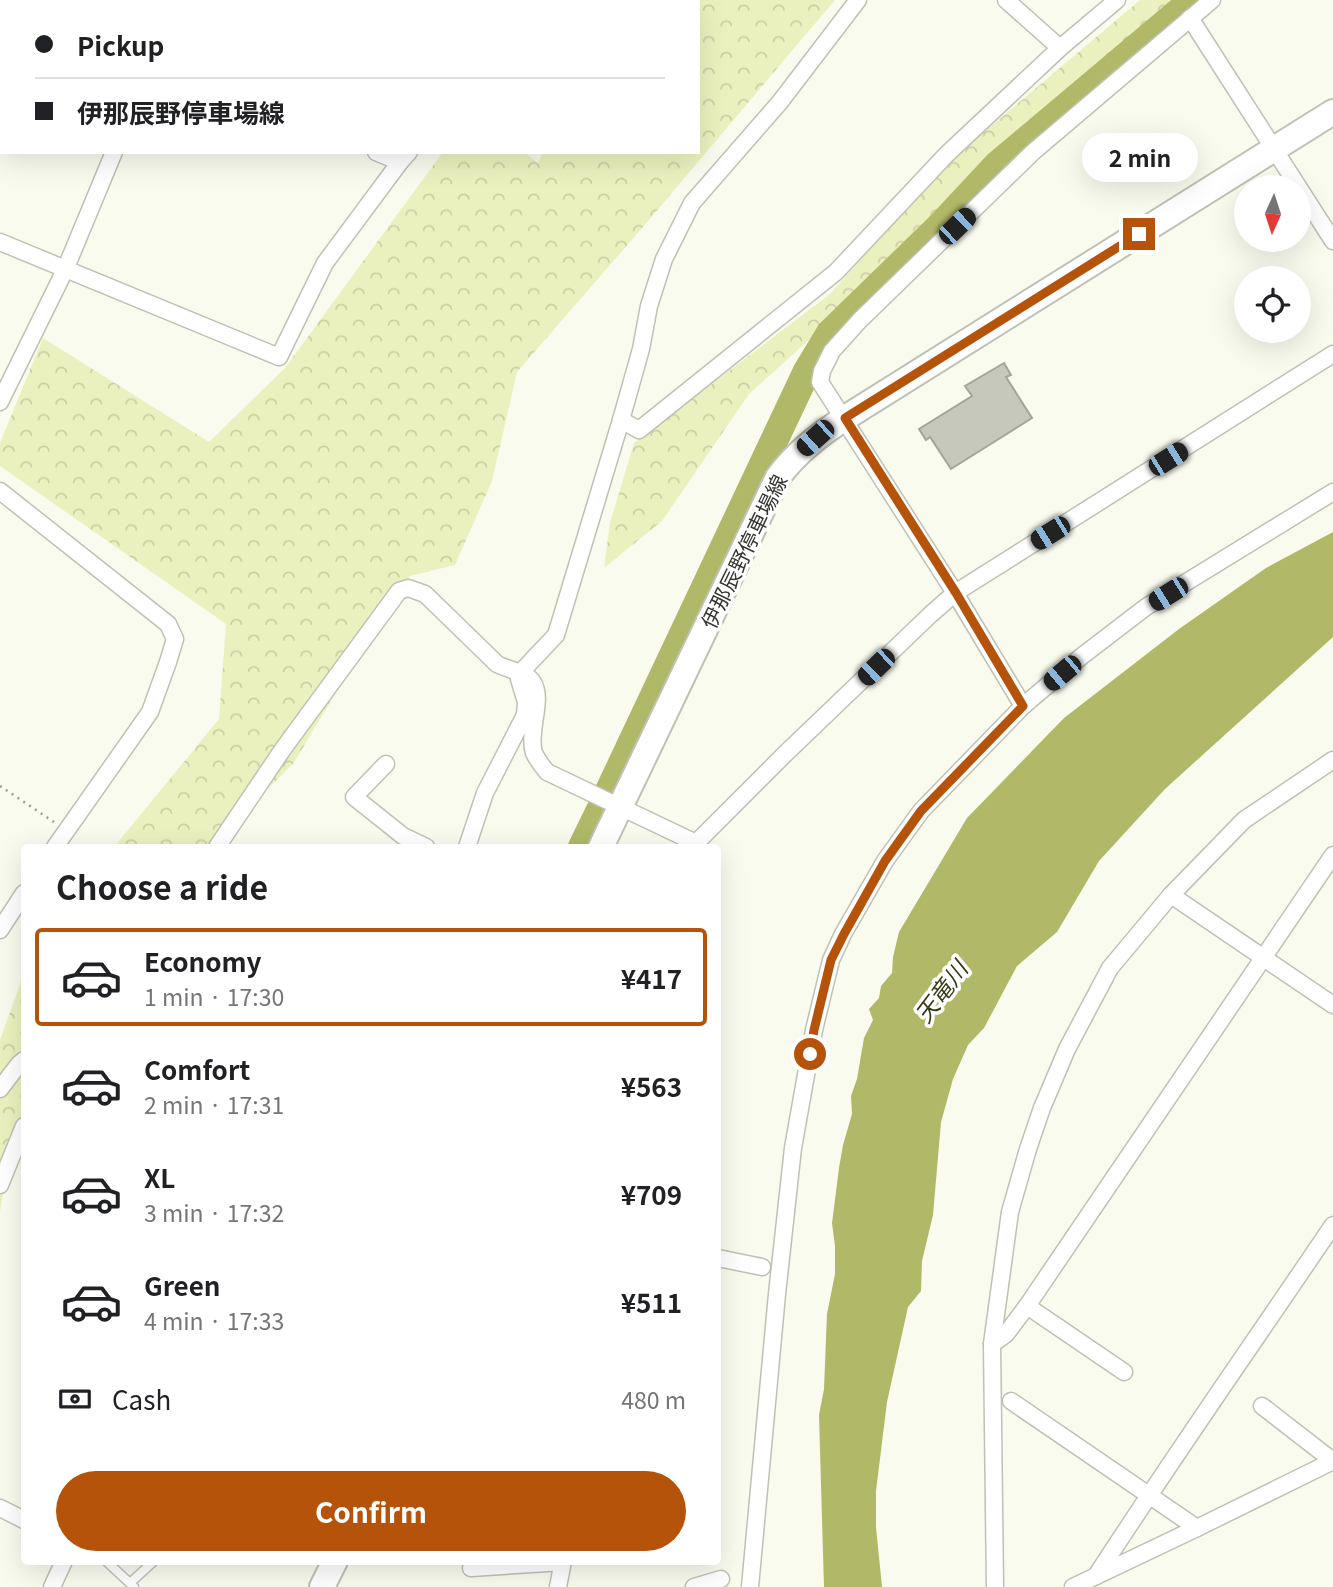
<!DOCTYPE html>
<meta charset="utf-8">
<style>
:root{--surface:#fff;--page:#f6f6f6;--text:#202124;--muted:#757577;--line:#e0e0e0;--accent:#b45309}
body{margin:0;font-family:Georgia,"Noto Sans JP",serif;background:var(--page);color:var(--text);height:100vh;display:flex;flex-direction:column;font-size:26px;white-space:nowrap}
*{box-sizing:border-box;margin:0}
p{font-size:23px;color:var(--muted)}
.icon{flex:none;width:38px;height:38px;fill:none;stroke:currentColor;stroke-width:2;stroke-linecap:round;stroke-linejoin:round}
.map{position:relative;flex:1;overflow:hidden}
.panel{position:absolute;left:21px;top:844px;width:700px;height:721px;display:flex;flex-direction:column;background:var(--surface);border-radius:7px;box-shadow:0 7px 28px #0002}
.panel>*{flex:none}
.banner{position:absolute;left:0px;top:0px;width:700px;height:154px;box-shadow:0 7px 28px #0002;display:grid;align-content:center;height:154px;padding:0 35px;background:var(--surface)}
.needle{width:46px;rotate:183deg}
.buttons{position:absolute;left:1234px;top:175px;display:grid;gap:14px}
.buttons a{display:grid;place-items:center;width:77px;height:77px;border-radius:50%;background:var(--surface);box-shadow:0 7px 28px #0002;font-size:35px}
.end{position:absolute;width:32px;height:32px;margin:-16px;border:9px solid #b45309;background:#fff;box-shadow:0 0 0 4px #fff}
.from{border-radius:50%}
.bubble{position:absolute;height:49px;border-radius:24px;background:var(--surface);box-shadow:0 7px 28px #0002;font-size:23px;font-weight:700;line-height:49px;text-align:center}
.car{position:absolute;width:21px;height:42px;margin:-21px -10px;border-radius:9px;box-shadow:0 0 5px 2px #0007;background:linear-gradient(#222 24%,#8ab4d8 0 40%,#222 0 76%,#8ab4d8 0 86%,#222 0)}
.banner b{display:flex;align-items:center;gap:24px;height:66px;font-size:26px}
.banner b+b{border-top:2px solid var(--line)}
.banner i{width:18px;height:18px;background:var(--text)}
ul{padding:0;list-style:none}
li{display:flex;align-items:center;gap:21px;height:98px;margin:0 14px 10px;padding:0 21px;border:4px solid transparent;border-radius:7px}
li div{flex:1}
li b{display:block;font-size:26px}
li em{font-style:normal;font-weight:700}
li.active{border-color:var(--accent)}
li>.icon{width:63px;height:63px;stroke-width:1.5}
h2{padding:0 35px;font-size:32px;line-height:84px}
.pay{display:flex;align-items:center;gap:18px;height:77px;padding:0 35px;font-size:26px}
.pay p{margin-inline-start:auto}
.primary-button{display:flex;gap:14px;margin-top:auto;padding:14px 35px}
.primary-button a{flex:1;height:80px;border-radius:42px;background:var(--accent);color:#fff;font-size:28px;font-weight:700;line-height:80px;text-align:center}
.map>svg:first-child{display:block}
.forest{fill:url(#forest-crowns)}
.water{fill:#b1b867}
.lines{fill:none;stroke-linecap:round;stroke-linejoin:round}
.river{stroke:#b1b867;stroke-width:28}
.building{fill:#c6c8bc;stroke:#a3a599;stroke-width:2}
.service-casing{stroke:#bfc1b5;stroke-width:11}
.minor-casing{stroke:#bfc1b5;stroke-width:19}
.primary-casing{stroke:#bfc1b5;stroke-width:28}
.path{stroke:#9a9b93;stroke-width:2.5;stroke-dasharray:2 5;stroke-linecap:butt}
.service{stroke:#fff;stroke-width:8}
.minor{stroke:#fff;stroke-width:16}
.primary{stroke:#fff;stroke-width:24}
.route{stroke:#b45309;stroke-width:9}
.labels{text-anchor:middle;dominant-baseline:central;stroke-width:7;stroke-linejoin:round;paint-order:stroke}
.street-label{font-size:21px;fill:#353531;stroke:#fff}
.water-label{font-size:23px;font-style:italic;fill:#373916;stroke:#fff}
</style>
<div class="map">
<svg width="1333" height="1587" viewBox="0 0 1333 1587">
<defs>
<pattern id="forest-crowns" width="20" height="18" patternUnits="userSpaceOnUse" patternTransform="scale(1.75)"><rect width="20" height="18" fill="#ebf1be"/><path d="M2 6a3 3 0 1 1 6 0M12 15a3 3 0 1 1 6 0" fill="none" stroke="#cacfa4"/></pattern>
</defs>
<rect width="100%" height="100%" fill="#f9fbef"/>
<g class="forest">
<path d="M 599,0 L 835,0 L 649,220 L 517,372 L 492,481 L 455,565 L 410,576 L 380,620 L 293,764 L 209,847 L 114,847 L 219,719 L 226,624 L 0,466 L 0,443 L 43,338 L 209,442 L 285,368 L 443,152 L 524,152 L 538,163 L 543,152 L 698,152 L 698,2 L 599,2 Z"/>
<path d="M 1140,0 L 1182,0 L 996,157 L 889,268 L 749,394 L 662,521 L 604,568 L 610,523 L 634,443 L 830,294 L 943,167 Z"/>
<path d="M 24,973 L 24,1117 L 12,1139 L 0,1212 L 0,1040 Z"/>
</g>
<path class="water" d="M 1333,532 L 1333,637 L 1165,789 L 1099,861 L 1057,932 L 1017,966 L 984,1028 L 968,1045 L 953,1079 L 941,1122 L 933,1215 L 922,1261 L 921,1291 L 908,1307 L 887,1402 L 876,1491 L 876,1527 L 882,1587 L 824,1587 L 819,1415 L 824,1389 L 827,1314 L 835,1274 L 835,1246 L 832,1223 L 839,1168 L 843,1145 L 852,1114 L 851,1096 L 857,1079 L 864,1038 L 873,1020 L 869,1009 L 879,998 L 881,986 L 892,973 L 893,957 L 899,932 L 967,818 L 1064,718 L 1179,629 L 1266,568 Z"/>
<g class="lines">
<g class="river">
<path d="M 607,795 L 807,371 L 830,333 L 941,225 L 997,165 L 1193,0"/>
<path d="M 582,847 L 603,804"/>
</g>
</g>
<path class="building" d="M 1004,363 L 1011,375 L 1006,377 L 1032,418 L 951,469 L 930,437 L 926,440 L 919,429 L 972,396 L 965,386 Z"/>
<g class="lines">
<defs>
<g id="service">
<path d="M 106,1561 L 134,1587"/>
<path d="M 130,1583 L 154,1561"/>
</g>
<g id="minor">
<path d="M 1,0 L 6,2"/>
<path d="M 1006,0 L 1060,48"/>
<path d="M 177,2 L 178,0"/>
<path d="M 511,2 L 512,0"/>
<path d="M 1190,18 L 1333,241"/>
<path d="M 376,152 L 400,162"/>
<path d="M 0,242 L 279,357 L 325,263 L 400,162 L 409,152"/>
<path d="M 0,402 L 65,270 L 114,152"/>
<path d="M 621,420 L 639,430 L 836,272 L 947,154 L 1060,48 L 1117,0"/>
<path d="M 0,491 L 168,624 L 175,639 L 168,662 L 150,712 L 55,847"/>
<path d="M 1023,706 L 955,593 L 820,382 L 822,371 L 832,351 L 860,320 L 1033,152 L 1212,0"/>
<path d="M 386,764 L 354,797 L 403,836 L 426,847"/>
<path d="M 217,847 L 283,749 L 399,591 L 408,588 L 425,594 L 497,664 C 508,670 524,671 532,681 C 545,699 527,731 534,753 C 537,759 542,766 547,772 L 696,843"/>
<path d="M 467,847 L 485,793 L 525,715 L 526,702 L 519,679 L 521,672 L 556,635 L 621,420 L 641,349 L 649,306 L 664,259 L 692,203 L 780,102 L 858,0"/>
<path d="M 694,847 L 696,843 L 786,753 L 930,615 L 955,593 L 1333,354"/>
<path d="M 1171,895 L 1333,1005"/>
<path d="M 0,930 L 24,893"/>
<path d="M 0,1089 L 19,1064 L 24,1060"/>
<path d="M 0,1185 L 24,1126"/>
<path d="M 718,1258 L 762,1267"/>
<path d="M 1027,1306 L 1124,1372"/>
<path d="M 992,1344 L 1006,1334 L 1027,1306 L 1333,855"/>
<path d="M 1011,1401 L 1197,1528"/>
<path d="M 0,1508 L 24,1520"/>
<path d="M 471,1568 L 563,1562"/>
<path d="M 1096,1576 C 1173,1457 1254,1342 1333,1225"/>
<path d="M 52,1587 L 64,1561"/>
<path d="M 558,1587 L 563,1561"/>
<path d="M 694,1587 L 721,1579"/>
<path d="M 750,1587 L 777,1294 L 793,1148 L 814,1030 L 831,960 L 843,934 L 885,861 L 921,811 L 1023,706 L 1082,656 L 1146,607 L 1333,492"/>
<path d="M 995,1587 L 992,1344 L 1010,1212 L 1028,1149 L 1042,1108 L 1067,1049 L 1110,968 L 1171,895 L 1244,820 L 1333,760"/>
<path d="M 1073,1587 L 1197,1528 L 1333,1461 L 1262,1406"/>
</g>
<g id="primary">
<path d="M 601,847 L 778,477 C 797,452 819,435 845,418 L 1333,112"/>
<path d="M 322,1587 L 335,1561"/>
</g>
</defs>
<use href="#service" class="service-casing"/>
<use href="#minor" class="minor-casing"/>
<use href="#primary" class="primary-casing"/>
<path class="path" d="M 0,786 L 54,822"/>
<use href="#service" class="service"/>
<use href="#minor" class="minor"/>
<use href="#primary" class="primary"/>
</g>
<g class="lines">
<path class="route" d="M 810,1054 L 814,1030 L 831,960 L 844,934 L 885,861 L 921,811 L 1023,706 L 956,593 L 845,418 L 1139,234"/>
</g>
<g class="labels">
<g class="street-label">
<text transform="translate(743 551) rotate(-64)">伊那辰野停車場線</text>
</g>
<g class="water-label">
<text transform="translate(940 991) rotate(-53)">天竜川</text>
</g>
</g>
</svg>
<div class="buttons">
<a><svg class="needle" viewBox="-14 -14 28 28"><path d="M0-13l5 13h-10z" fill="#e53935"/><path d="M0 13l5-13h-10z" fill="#757577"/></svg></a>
<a><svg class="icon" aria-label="locate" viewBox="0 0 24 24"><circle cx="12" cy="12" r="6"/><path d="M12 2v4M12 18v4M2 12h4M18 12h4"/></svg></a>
</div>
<i class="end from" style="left:810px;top:1054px"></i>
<i class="end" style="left:1139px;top:234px"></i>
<div class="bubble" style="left:1082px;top:133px;width:116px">2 min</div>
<i class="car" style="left:957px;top:226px;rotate:46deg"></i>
<i class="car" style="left:815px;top:438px;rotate:228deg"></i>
<i class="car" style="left:1168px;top:459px;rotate:58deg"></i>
<i class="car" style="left:1050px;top:533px;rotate:238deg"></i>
<i class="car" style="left:1168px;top:594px;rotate:238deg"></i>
<i class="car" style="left:876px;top:667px;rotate:226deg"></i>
<i class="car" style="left:1062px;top:673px;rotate:230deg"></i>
<div class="banner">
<b><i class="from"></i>Pickup</b>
<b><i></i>伊那辰野停車場線</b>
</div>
<section class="panel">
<h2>Choose a ride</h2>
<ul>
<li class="active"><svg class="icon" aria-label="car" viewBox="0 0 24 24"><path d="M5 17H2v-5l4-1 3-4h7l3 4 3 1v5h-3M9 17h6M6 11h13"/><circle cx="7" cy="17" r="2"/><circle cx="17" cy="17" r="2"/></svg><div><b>Economy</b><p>1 min · 17:30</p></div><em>¥417</em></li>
<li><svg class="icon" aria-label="car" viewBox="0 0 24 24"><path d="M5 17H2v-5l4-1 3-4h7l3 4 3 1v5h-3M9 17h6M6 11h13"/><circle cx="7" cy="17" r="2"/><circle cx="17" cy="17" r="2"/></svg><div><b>Comfort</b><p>2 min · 17:31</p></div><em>¥563</em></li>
<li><svg class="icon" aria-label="car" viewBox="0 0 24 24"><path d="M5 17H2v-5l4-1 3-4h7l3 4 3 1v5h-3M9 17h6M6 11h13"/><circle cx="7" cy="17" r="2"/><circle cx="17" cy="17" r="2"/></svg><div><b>XL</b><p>3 min · 17:32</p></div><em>¥709</em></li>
<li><svg class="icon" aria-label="car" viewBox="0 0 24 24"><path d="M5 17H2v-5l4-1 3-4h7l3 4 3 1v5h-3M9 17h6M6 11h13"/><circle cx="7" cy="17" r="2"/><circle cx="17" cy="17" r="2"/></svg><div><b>Green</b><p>4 min · 17:33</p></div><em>¥511</em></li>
</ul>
<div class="pay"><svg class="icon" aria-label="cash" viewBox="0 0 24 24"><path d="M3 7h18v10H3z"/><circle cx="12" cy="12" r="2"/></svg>Cash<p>480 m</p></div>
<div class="primary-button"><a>Confirm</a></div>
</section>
</div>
